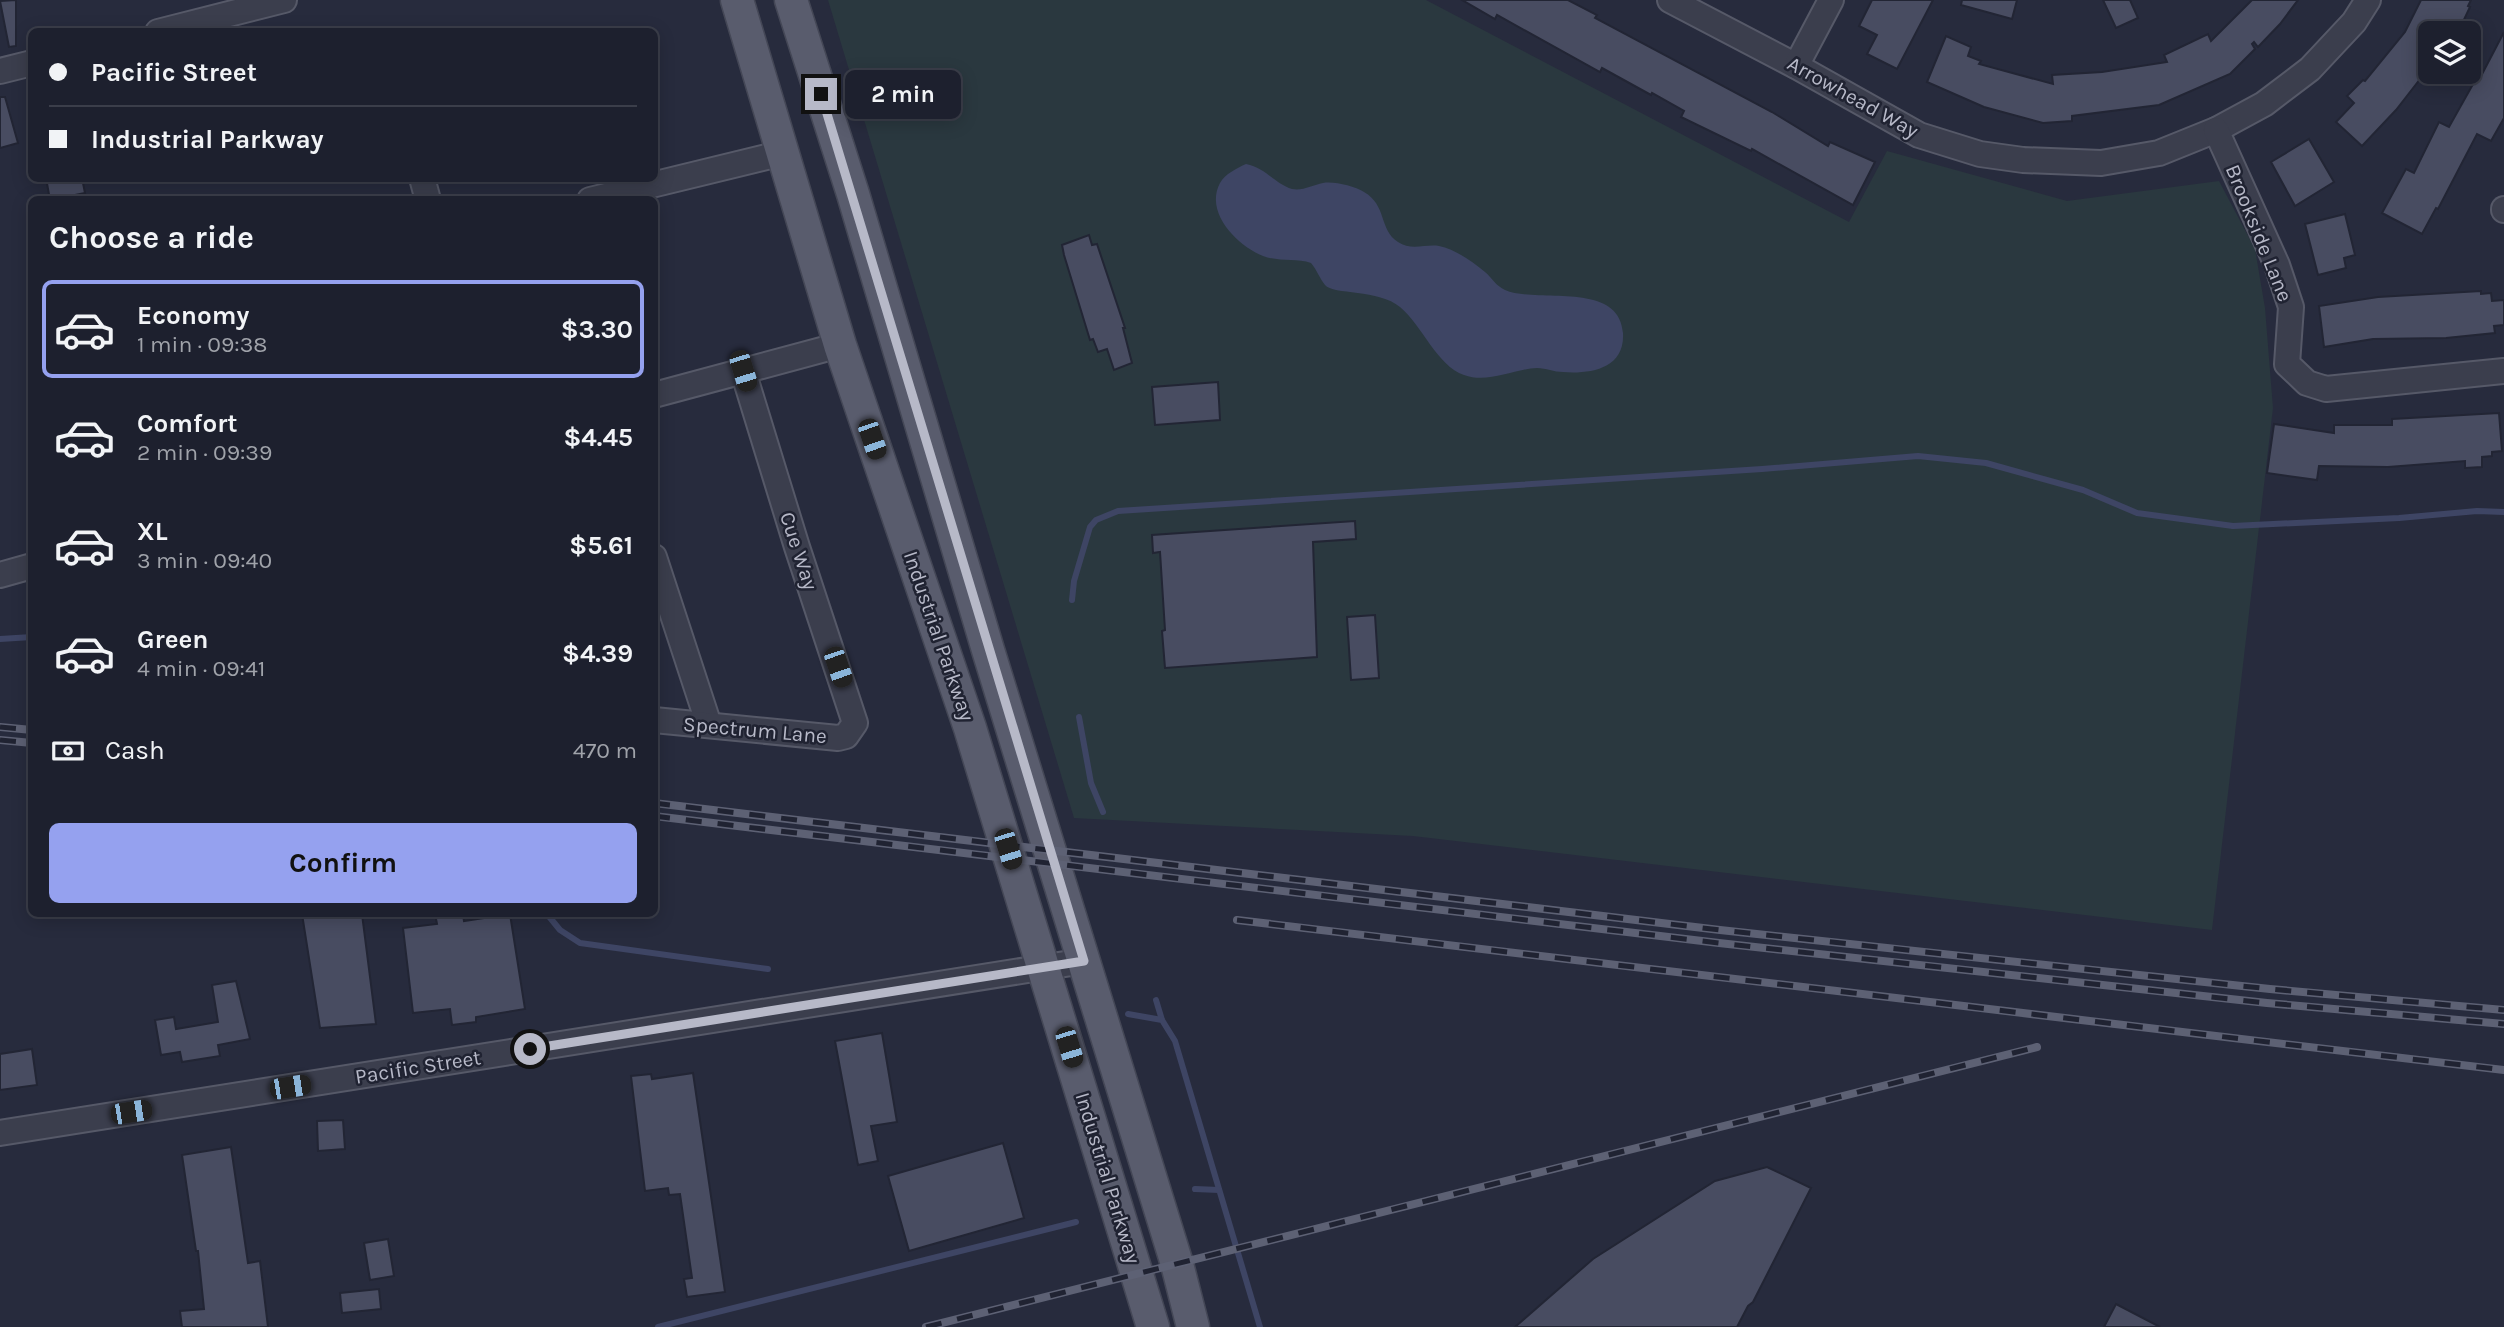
<!DOCTYPE html>
<meta charset="utf-8">
<style>
:root{--surface:#1d202e;--page:#252836;--text:#f1f3f6;--muted:#a0a3aa;--line:#3b3e4a;--accent:#95a1ef}
body{margin:0;font-family:Karla,sans-serif;background:var(--page);color:var(--text);height:100vh;display:flex;flex-direction:column;font-size:26px;white-space:nowrap}
*{box-sizing:border-box;margin:0}
p{font-size:23px;color:var(--muted)}
.icon{flex:none;width:38px;height:38px;fill:none;stroke:currentColor;stroke-width:2;stroke-linecap:round;stroke-linejoin:round}
.map{position:relative;flex:1;overflow:hidden}
.side{position:absolute;left:28px;top:196px;width:630px;height:721px;display:flex;flex-direction:column;background:var(--surface);border-radius:10px;box-shadow:0 4px 18px #0003,0 0 0 2px var(--line)}
.side>*{flex:none}
.banner{position:absolute;left:28px;top:28px;width:630px;height:154px;border-radius:10px;box-shadow:0 4px 18px #0003,0 0 0 2px var(--line);display:grid;align-content:center;height:154px;padding:0 21px;background:var(--surface)}
.buttons{position:absolute;left:2418px;top:21px;display:grid;gap:14px}
.buttons a{display:grid;place-items:center;width:63px;height:63px;border-radius:10px;background:var(--surface);box-shadow:0 4px 18px #0003,0 0 0 2px var(--line);font-size:35px}
.end{position:absolute;width:32px;height:32px;margin:-16px;border:9px solid #b7b9c8;background:#111;box-shadow:0 0 0 4px #111}
.from{border-radius:50%}
.bubble{position:absolute;height:49px;border-radius:10px;background:var(--surface);box-shadow:0 4px 18px #0003,0 0 0 2px var(--line);font-size:23px;font-weight:700;line-height:49px;text-align:center}
.car{position:absolute;width:21px;height:42px;margin:-21px -10px;border-radius:9px;box-shadow:0 0 5px 2px #0007;background:linear-gradient(#222 24%,#8ab4d8 0 40%,#222 0 76%,#8ab4d8 0 86%,#222 0)}
.banner b{display:flex;align-items:center;gap:24px;height:66px;font-size:26px}
.banner b+b{border-top:2px solid var(--line)}
.banner i{width:18px;height:18px;background:var(--text)}
ul{padding:0;list-style:none}
li{display:flex;align-items:center;gap:21px;height:98px;margin:0 14px 10px;padding:0 7px;border:4px solid transparent;border-radius:10px}
li div{flex:1}
li b{display:block;font-size:26px}
li em{font-style:normal;font-weight:700}
li.active{border-color:var(--accent)}
li>.icon{width:63px;height:63px;stroke-width:1.5}
h2{padding:0 21px;font-size:32px;line-height:84px}
.pay{display:flex;align-items:center;gap:18px;height:77px;padding:0 21px;font-size:26px}
.pay p{margin-inline-start:auto}
.action{display:flex;gap:14px;margin-top:auto;padding:14px 21px}
.action a{flex:1;height:80px;border-radius:10px;background:var(--accent);color:#111;font-size:28px;font-weight:700;line-height:80px;text-align:center}
.map>svg:first-child{display:block}
.green{fill:#2a383f}
.water{fill:#3e4564}
.lines{fill:none;stroke-linecap:round;stroke-linejoin:round}
.stream{stroke:#3e4564;stroke-width:6}
.building{fill:#484c61;stroke:#222534;stroke-width:2}
.minor-casing{stroke:#565968;stroke-width:28}
.major-casing{stroke:#444756;stroke-width:35}
.minor{stroke:#3b3e4d;stroke-width:24}
.major{stroke:#595c6d;stroke-width:32}
.rail-casing{stroke:#5d6174;stroke-width:8}
.rail{stroke:#202332;stroke-width:5;stroke-dasharray:16;stroke-linecap:butt}
.route{stroke:#b7b9c8;stroke-width:9}
.labels{text-anchor:middle;dominant-baseline:central;stroke-width:5;stroke-linejoin:round;paint-order:stroke}
.street-label{font-size:21px;fill:#b7b9c8;stroke:#202332}
</style>
<div class="map">
<svg width="2504" height="1327" viewBox="0 0 2504 1327">
<rect width="100%" height="100%" fill="#272b3d"/>
<path class="green" d="M 828,0 L 1426,0 L 1849,222 L 1887,151 L 2067,201 L 2219,181 L 2255,249 L 2265,308 L 2273,408 L 2212,930 L 1413,836 L 1074,818 Z"/>
<path class="water" d="M 1246,164 C 1266,168 1275,184 1292,189 C 1303,191 1313,185 1323,183 C 1334,181 1354,186 1364,192 C 1387,205 1379,230 1398,242 C 1411,251 1425,244 1439,246 C 1455,249 1473,262 1485,272 C 1492,278 1496,286 1505,290 C 1537,304 1619,280 1623,333 C 1625,369 1590,374 1563,372 C 1554,372 1546,368 1537,368 C 1513,369 1488,384 1464,375 C 1437,366 1422,325 1400,307 C 1379,289 1333,295 1325,285 C 1320,279 1317,270 1311,263 C 1296,258 1278,262 1263,256 C 1238,246 1204,213 1220,183 C 1225,174 1237,168 1246,164 Z"/>
<g class="lines">
<g class="stream">
<path d="M 1072,600 L 1074,581 L 1090,527 L 1096,520 L 1118,511 L 1762,469 L 1918,456 L 1986,463 L 2083,490 L 2137,513 L 2233,526 L 2399,518 L 2477,511 L 2504,512"/>
<path d="M 0,639 L 32,637"/>
<path d="M 1079,717 L 1091,783 L 1103,812"/>
<path d="M 547,914 L 560,930 L 580,943 L 768,969"/>
<path d="M 1156,1000 L 1162,1020"/>
<path d="M 1128,1014 L 1162,1020 L 1175,1041 L 1260,1327"/>
<path d="M 1195,1189 L 1219,1190"/>
<path d="M 658,1327 L 1076,1222"/>
</g>
</g>
<g class="building">
<path d="M 16,0 L 16,46 L 9,47 L 0,1 Z"/>
<path d="M 1462,0 L 1568,0 L 1597,15 L 1595,18 L 1772,112 L 1828,146 L 1830,142 L 1875,162 L 1853,205 L 1752,149 L 1751,151 L 1681,117 L 1684,111 L 1652,93 L 1651,95 L 1602,68 L 1600,72 L 1497,15 L 1495,19 Z"/>
<path d="M 1872,0 L 1933,0 L 1897,69 L 1867,54 L 1877,35 L 1859,26 Z"/>
<path d="M 1962,0 L 2017,0 L 2012,19 L 1961,5 Z"/>
<path d="M 2103,0 L 2130,0 L 2138,18 L 2116,28 Z"/>
<path d="M 2252,0 L 2298,0 L 2280,24 L 2258,47 L 2254,42 L 2252,44 L 2255,49 L 2230,74 L 2159,105 L 2072,116 L 2072,121 L 2043,123 L 1984,107 L 1927,82 L 1946,36 L 1971,47 L 1968,56 L 1981,61 L 1979,64 L 2053,84 L 2052,75 L 2102,72 L 2167,62 L 2164,55 L 2208,34 L 2211,41 Z"/>
<path d="M 2421,0 L 2471,0 L 2468,6 L 2470,7 L 2461,26 L 2453,23 L 2447,33 L 2431,33 L 2431,65 L 2396,110 L 2362,146 L 2336,122 L 2354,103 L 2347,96 L 2363,80 L 2365,81 L 2405,32 Z"/>
<path d="M 2504,32 L 2504,118 L 2491,141 L 2477,134 L 2438,209 L 2436,208 L 2422,234 L 2382,213 L 2406,169 L 2414,173 L 2439,122 L 2449,127 L 2477,77 L 2480,78 Z"/>
<path d="M 0,97 L 5,97 L 18,143 L 0,148 Z"/>
<path d="M 2309,139 L 2334,182 L 2295,206 L 2271,162 Z"/>
<path d="M 46,178 L 82,178 L 85,193 L 50,200 Z"/>
<path d="M 2345,214 L 2355,255 L 2344,258 L 2346,268 L 2318,275 L 2305,224 Z"/>
<path d="M 1089,235 L 1092,245 L 1097,244 L 1125,328 L 1123,328 L 1132,363 L 1114,370 L 1107,349 L 1098,352 L 1093,339 L 1090,340 L 1064,255 L 1062,245 Z"/>
<path d="M 2481,291 L 2481,294 L 2491,293 L 2492,301 L 2504,300 L 2504,325 L 2494,326 L 2495,333 L 2446,338 L 2373,339 L 2324,347 L 2319,306 L 2378,297 Z"/>
<path d="M 1218,382 L 1220,420 L 1155,425 L 1152,387 Z"/>
<path d="M 2499,413 L 2502,451 L 2492,452 L 2492,456 L 2482,457 L 2482,467 L 2465,468 L 2465,461 L 2388,467 L 2319,466 L 2317,480 L 2267,473 L 2274,424 L 2334,433 L 2334,425 L 2392,425 L 2392,419 Z"/>
<path d="M 1355,521 L 1356,539 L 1313,542 L 1317,657 L 1165,668 L 1162,631 L 1165,630 L 1160,552 L 1153,553 L 1152,535 Z"/>
<path d="M 1375,615 L 1379,678 L 1351,680 L 1347,617 Z"/>
<path d="M 302,914 L 362,914 L 376,1024 L 320,1028 Z"/>
<path d="M 435,914 L 463,914 L 464,921 L 510,914 L 525,1009 L 476,1017 L 476,1022 L 452,1025 L 450,1009 L 413,1013 L 403,928 L 437,924 Z"/>
<path d="M 236,981 L 250,1039 L 218,1045 L 220,1056 L 182,1062 L 180,1052 L 161,1055 L 155,1020 L 174,1017 L 176,1029 L 218,1022 L 212,985 Z"/>
<path d="M 882,1033 L 897,1122 L 871,1126 L 878,1161 L 858,1165 L 835,1041 Z"/>
<path d="M 32,1049 L 37,1085 L 0,1090 L 0,1054 Z"/>
<path d="M 693,1073 L 725,1292 L 687,1297 L 684,1279 L 692,1278 L 680,1194 L 669,1195 L 668,1188 L 645,1191 L 631,1076 L 651,1074 L 652,1079 Z"/>
<path d="M 343,1120 L 345,1149 L 318,1151 L 317,1121 Z"/>
<path d="M 1003,1143 L 1024,1218 L 909,1251 L 888,1176 Z"/>
<path d="M 231,1147 L 248,1263 L 260,1261 L 268,1327 L 182,1327 L 180,1311 L 204,1309 L 198,1251 L 196,1251 L 182,1155 Z"/>
<path d="M 1767,1167 L 1811,1188 L 1753,1302 L 1748,1306 L 1737,1327 L 1515,1327 L 1593,1259 L 1715,1181 Z"/>
<path d="M 388,1239 L 394,1276 L 370,1280 L 364,1243 Z"/>
<path d="M 379,1289 L 381,1309 L 342,1313 L 340,1293 Z"/>
<path d="M 2116,1304 L 2160,1327 L 2104,1327 Z"/>
</g>
<g class="lines">
<defs>
<g id="minor">
<path d="M 1670,0 L 1796,66 L 1919,135 L 1980,154 L 2023,160 L 2101,163 L 2159,153 L 2216,130 L 2264,104 L 2310,69 L 2354,22 L 2368,0"/>
<path d="M 158,32 L 284,0"/>
<path d="M 1796,66 L 1831,0"/>
<path d="M 0,71 L 32,63"/>
<path d="M 2216,130 L 2277,265 L 2291,307 L 2287,364 L 2307,383 L 2326,389 L 2504,371"/>
<path d="M 422,178 L 428,200"/>
<path d="M 590,200 L 783,153"/>
<path d="M 2504,210 L 2504,209"/>
<path d="M 654,395 L 840,345"/>
<path d="M 654,557 L 709,725"/>
<path d="M 0,575 L 32,566"/>
<path d="M 654,720 L 838,738 L 846,736 L 855,723 L 797,547 L 743,371"/>
<path d="M 0,1133 L 1084,961"/>
</g>
<g id="major">
<path d="M 737,0 L 840,345 L 970,728 L 1153,1327"/>
<path d="M 791,0 L 853,194 L 988,650 L 1177,1264 L 1193,1327"/>
</g>
</defs>
<use href="#minor" class="minor-casing"/>
<use href="#major" class="major-casing"/>
<use href="#minor" class="minor"/>
<use href="#major" class="major"/>
<defs>
<g id="rail">
<path d="M 0,727 L 32,730"/>
<path d="M 0,740 L 32,743"/>
<path d="M 654,803 L 1720,930 L 2270,989 L 2504,1010"/>
<path d="M 654,816 L 1719,943 L 2267,1003 L 2504,1024"/>
<path d="M 1237,920 L 2504,1070"/>
<path d="M 926,1327 L 2037,1047"/>
</g>
</defs>
<use href="#rail" class="rail-casing"/>
<use href="#rail" class="rail"/>
</g>
<g class="lines">
<path class="route" d="M 530,1049 L 1084,961 L 821,94"/>
</g>
<g class="labels">
<g class="street-label">
<text transform="translate(1853 97) rotate(29)">Arrowhead Way</text>
<text transform="translate(2259 233) rotate(68)">Brookside Lane</text>
<text transform="translate(799 551) rotate(72)">Cue Way</text>
<text transform="translate(939 636) rotate(71)">Industrial Parkway</text>
<text transform="translate(755 730) rotate(5)">Spectrum Lane</text>
<text transform="translate(418 1067) rotate(-9)">Pacific Street</text>
<text transform="translate(1108 1178) rotate(73)">Industrial Parkway</text>
</g>
</g>
</svg>
<div class="buttons">
<a><svg class="icon" aria-label="layers" viewBox="0 0 24 24"><path d="M12 4l9 5-9 5-9-5zM3 14l9 5 9-5"/></svg></a>
</div>
<i class="end from" style="left:530px;top:1049px"></i>
<i class="end" style="left:821px;top:94px"></i>
<div class="bubble" style="left:845px;top:70px;width:116px">2 min</div>
<i class="car" style="left:743px;top:371px;rotate:163deg"></i>
<i class="car" style="left:872px;top:439px;rotate:161deg"></i>
<i class="car" style="left:838px;top:667px;rotate:161deg"></i>
<i class="car" style="left:1008px;top:849px;rotate:163deg"></i>
<i class="car" style="left:1069px;top:1047px;rotate:163deg"></i>
<i class="car" style="left:290px;top:1087px;rotate:81deg"></i>
<i class="car" style="left:131px;top:1112px;rotate:81deg"></i>
<div class="banner">
<b><i class="from"></i>Pacific Street</b>
<b><i></i>Industrial Parkway</b>
</div>
<section class="side">
<h2>Choose a ride</h2>
<ul>
<li class="active"><svg class="icon" aria-label="car" viewBox="0 0 24 24"><path d="M5 17H2v-5l4-1 3-4h7l3 4 3 1v5h-3M9 17h6M6 11h13"/><circle cx="7" cy="17" r="2"/><circle cx="17" cy="17" r="2"/></svg><div><b>Economy</b><p>1 min · 09:38</p></div><em>$3.30</em></li>
<li><svg class="icon" aria-label="car" viewBox="0 0 24 24"><path d="M5 17H2v-5l4-1 3-4h7l3 4 3 1v5h-3M9 17h6M6 11h13"/><circle cx="7" cy="17" r="2"/><circle cx="17" cy="17" r="2"/></svg><div><b>Comfort</b><p>2 min · 09:39</p></div><em>$4.45</em></li>
<li><svg class="icon" aria-label="car" viewBox="0 0 24 24"><path d="M5 17H2v-5l4-1 3-4h7l3 4 3 1v5h-3M9 17h6M6 11h13"/><circle cx="7" cy="17" r="2"/><circle cx="17" cy="17" r="2"/></svg><div><b>XL</b><p>3 min · 09:40</p></div><em>$5.61</em></li>
<li><svg class="icon" aria-label="car" viewBox="0 0 24 24"><path d="M5 17H2v-5l4-1 3-4h7l3 4 3 1v5h-3M9 17h6M6 11h13"/><circle cx="7" cy="17" r="2"/><circle cx="17" cy="17" r="2"/></svg><div><b>Green</b><p>4 min · 09:41</p></div><em>$4.39</em></li>
</ul>
<div class="pay"><svg class="icon" aria-label="cash" viewBox="0 0 24 24"><path d="M3 7h18v10H3z"/><circle cx="12" cy="12" r="2"/></svg>Cash<p>470 m</p></div>
<div class="action"><a>Confirm</a></div>
</section>
</div>
